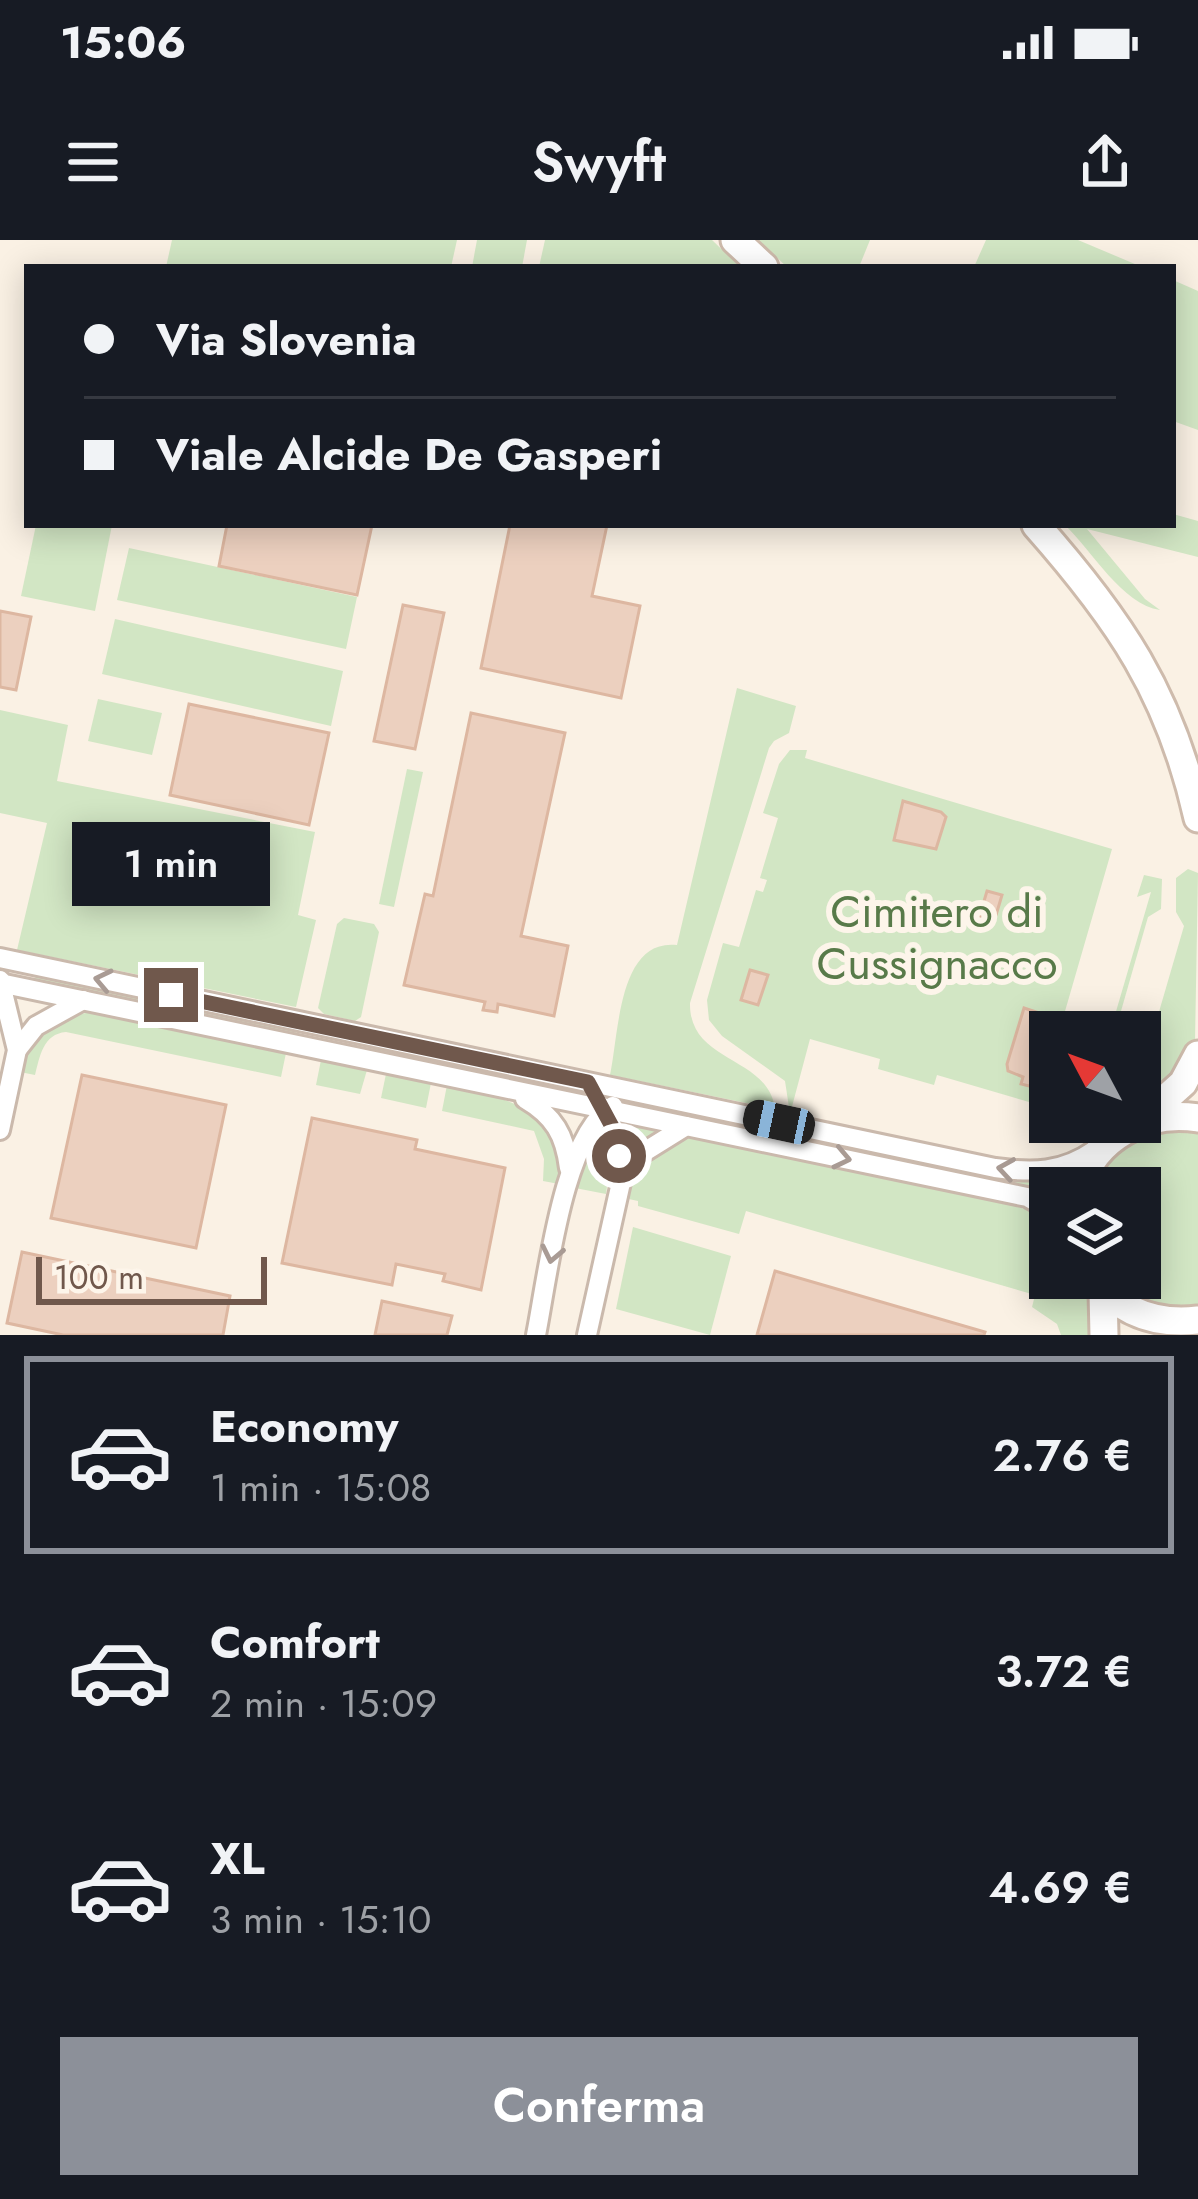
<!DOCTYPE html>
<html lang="it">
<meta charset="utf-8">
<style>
:root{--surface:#171b24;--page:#20242c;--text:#f1f3f6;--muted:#9ea1a6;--line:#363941;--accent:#8c9099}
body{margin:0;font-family:Jost,sans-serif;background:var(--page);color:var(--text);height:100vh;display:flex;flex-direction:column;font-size:45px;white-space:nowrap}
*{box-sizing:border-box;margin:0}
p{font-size:39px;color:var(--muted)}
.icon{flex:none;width:66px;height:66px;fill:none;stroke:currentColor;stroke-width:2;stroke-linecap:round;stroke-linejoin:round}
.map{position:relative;height:1095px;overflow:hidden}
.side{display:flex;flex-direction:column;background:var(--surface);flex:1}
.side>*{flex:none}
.top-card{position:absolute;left:24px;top:24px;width:1152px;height:264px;border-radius:0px;box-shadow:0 6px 30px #0003;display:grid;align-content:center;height:264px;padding:0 60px;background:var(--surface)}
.needle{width:78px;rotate:311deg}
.controls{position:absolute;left:1029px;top:771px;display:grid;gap:24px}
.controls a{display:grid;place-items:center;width:132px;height:132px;border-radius:0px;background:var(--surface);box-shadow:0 6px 30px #0003;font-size:60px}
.scale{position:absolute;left:36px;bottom:30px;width:231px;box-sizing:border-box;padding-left:12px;border:6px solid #70584c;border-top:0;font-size:33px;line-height:42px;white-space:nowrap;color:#70584c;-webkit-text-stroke:9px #fdf5ea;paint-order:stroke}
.end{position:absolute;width:54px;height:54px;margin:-27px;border:15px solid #70584c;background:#fff;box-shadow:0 0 0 6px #fff}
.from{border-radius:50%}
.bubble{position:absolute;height:84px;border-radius:0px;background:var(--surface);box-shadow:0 6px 30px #0003;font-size:39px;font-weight:600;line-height:84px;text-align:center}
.car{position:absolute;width:36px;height:72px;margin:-36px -18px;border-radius:15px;box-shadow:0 0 9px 3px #0007;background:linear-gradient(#222 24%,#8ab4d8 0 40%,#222 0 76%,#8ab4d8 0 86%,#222 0)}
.top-card b{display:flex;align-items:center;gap:42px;height:114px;font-size:45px}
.top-card b+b{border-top:3px solid var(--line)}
.top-card i{width:30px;height:30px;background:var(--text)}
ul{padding:21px 0 0;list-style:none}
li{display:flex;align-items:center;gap:36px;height:198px;margin:0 24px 18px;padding:0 36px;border:6px solid transparent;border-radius:0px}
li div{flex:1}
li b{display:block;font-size:45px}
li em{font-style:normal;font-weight:600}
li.selected{border-color:var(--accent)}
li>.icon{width:108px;height:108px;stroke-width:1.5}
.primary-button{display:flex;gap:24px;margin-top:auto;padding:24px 60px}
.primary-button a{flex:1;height:138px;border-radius:0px;background:var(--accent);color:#fff;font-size:48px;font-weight:600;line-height:138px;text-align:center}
.status{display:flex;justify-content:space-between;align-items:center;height:84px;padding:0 60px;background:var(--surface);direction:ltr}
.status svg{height:33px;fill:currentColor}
header{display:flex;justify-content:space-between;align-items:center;height:156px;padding:0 60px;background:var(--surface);font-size:54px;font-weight:600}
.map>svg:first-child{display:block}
.green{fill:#d2e6c4}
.building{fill:#ecd0bf;stroke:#ddb7a1;stroke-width:3}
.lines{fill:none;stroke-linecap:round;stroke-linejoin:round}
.street-casing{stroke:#cab9ac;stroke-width:24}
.secondary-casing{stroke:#cebbac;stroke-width:33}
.street{stroke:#fff;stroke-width:18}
.secondary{stroke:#fff;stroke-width:27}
.oneway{stroke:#a99b94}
.route{stroke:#70584c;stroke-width:15}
.labels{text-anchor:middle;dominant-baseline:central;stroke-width:12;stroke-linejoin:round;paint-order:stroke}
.park-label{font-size:45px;fill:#587a49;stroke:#fdf5ea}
</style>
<div class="status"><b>15:06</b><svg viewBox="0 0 49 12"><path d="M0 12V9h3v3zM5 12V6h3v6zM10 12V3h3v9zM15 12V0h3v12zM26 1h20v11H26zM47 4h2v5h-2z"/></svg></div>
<header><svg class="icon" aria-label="menu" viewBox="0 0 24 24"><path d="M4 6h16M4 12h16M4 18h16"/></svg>Swyft<svg class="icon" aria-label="share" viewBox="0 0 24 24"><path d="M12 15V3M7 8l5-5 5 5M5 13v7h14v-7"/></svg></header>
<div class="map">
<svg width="1198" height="1095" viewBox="0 0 1198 1095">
<rect width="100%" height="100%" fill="#faf1e4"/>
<g class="green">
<path d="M 172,0 L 457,0 L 451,27 L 166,27 Z"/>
<path d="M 477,0 L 527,0 L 522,27 L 472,27 Z"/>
<path d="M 545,0 L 712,0 L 740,27 L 539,27 Z"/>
<path d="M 758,0 L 870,0 L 859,27 L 787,27 Z"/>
<path d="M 986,0 L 1078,0 L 1142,27 L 974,27 Z"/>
<path d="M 1173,40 L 1198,51 L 1198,190 L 1173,181 Z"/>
<path d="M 1173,274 L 1198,281 L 1198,317 L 1087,289 L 1145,359 L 1160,370 C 1123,365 1092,311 1065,285 L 1173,285 Z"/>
<path d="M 36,285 L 112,285 L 95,371 L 21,356 Z"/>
<path d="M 129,308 L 357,357 L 346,409 L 117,360 Z"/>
<path d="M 115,379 L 343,431 L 331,486 L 102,434 Z"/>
<path d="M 737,448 L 796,466 L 789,493 L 774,501 L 769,508 L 690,763 C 689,824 768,815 775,869 L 610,835 C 619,794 618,698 677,705 Z"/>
<path d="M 98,459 L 162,473 L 152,515 L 88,501 Z"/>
<path d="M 0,470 L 68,485 L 57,541 L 315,592 L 298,675 L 316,680 L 296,767 L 17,710 L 47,583 L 0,573 Z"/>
<path d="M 790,510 L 807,510 L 805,518 L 1112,609 L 1059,792 L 1050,792 L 1050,877 L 1036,874 L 1036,864 L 937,835 L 934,845 L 878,829 L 880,819 L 810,799 L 790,874 L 785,841 L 722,796 L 709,780 L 707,760 L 723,703 L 739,707 L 756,650 L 763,652 L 767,640 L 760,638 L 778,578 L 763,573 L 779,524 Z"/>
<path d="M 407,529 L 423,532 L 394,667 L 379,664 Z"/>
<path d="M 1188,629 L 1198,633 L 1195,802 L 1190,820 L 1140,872 L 1140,837 L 1184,686 L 1176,672 L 1176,638 Z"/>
<path d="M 1144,635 L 1162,639 L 1161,669 L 1148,677 L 1115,792 L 1110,792 L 1151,652 L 1137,657 Z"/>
<path d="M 344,678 L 374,684 L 379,692 L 361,777 L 355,781 L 324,774 L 318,768 L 337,684 Z"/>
<path d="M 40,735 L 295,788 L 296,793 L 292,796 L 28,741 Z"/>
<path d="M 92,772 L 286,813 L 281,837 L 66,792 C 43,794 40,816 35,835 L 20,832 C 33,799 55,777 92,772 Z"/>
<path d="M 375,806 L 585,848 L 592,859 L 376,813 Z"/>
<path d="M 321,820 L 367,830 L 360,854 L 316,845 Z"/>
<path d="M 386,834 L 431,843 L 426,868 L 381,858 Z"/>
<path d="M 447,845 C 504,858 569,868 559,944 L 543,941 L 544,919 L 534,891 L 442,871 Z"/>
<path d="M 641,859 L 1039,942 L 1056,942 L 1072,935 L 1071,948 L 1050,948 L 1050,957 L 631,867 Z"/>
<path d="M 616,880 L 665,890 L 643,903 L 627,919 Z"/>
<path d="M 1198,886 L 1198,1066 C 1163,1070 1135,1063 1110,1038 L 1140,1038 L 1140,948 L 1091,948 C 1114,895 1146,891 1198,886 Z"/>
<path d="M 600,895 L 608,897 L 611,916 L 606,954 L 575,948 L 587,914 Z"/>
<path d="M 688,899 L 709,899 L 999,960 L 1033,972 L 1050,985 L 1050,1038 L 1075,1038 L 1090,1056 L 1097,1095 L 1061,1095 L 1057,1084 L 1032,1067 L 1035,1055 L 746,971 L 739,994 L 638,966 L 638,961 L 624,958 C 631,926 657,906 688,899 Z"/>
<path d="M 633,987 L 731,1016 L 710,1095 L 616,1069 Z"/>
</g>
<g class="building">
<path d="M 227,285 L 372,285 L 357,355 L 219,326 Z"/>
<path d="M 510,285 L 607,285 L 592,356 L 640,366 L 621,458 L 481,428 Z"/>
<path d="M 403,365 L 444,373 L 415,509 L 374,501 Z"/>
<path d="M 0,371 L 31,377 L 16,450 L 0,447 Z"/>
<path d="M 189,464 L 329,493 L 309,585 L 170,555 Z"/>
<path d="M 471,473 L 565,493 L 521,696 L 568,706 L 554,776 L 498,764 L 497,772 L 483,770 L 485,762 L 404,745 L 425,654 L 433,656 Z"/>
<path d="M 903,561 L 941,572 L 946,577 L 936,609 L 894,600 Z"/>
<path d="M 987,651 L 1002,655 L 994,682 L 979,678 Z"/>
<path d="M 750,730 L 768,735 L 758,765 L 741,760 Z"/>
<path d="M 1024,768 L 1051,777 L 1052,784 L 1033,847 L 1021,844 L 1023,837 L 1008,831 L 1007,824 Z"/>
<path d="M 82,835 L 226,865 L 196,1008 L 51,978 Z"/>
<path d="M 312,878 L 417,900 L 415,909 L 505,928 L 481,1050 L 443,1041 L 445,1034 L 396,1024 L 392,1045 L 282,1023 Z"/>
<path d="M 22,1012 L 230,1056 L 223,1095 L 63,1095 L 7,1083 Z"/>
<path d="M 775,1031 L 985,1092 L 984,1095 L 757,1095 Z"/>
<path d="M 382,1061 L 452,1076 L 447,1095 L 375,1095 Z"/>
</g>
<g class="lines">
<defs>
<g id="street">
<path d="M 0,718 L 995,928 C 1033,933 1062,933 1095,910"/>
<path d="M 0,740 L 17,810 L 0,890"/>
<path d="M 0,743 L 1027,957 L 1050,970"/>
<path d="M 17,810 L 36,786 L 83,760"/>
<path d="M 525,859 C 554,876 565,895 569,928"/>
<path d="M 622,938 L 641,914 L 686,886"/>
<path d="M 536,1095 C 547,1041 563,893 613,866"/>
<path d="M 587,1095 L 622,938 L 616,894 L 603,867"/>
</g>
<g id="secondary">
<path d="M 735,0 L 764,27"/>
<path d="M 1036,285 C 1119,379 1170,453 1198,578"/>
<path d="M 1143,879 L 1183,843 L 1198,815"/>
<path d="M 1079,948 C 1095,896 1147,870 1198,878"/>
<path d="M 1093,1038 C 1120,1072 1155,1085 1198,1080"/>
<path d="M 1103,1052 L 1104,1095"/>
</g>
</defs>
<use href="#street" class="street-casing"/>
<use href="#secondary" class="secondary-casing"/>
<use href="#street" class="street"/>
<use href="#secondary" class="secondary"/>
</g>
<defs><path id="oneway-chevron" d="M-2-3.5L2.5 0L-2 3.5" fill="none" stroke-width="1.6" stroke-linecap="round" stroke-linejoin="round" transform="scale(3)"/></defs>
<g class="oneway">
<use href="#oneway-chevron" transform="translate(103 740) rotate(-168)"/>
<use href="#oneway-chevron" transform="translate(842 918) rotate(12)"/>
<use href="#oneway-chevron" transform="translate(1006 929) rotate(-171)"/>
<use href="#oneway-chevron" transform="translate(552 1014) rotate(102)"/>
</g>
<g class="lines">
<path class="route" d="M 171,755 L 588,842 L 616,894 L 619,916"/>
</g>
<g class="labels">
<g class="park-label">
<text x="937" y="671">Cimitero di<tspan x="937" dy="52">Cussignacco</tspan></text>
</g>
</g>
</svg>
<div class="controls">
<a><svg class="needle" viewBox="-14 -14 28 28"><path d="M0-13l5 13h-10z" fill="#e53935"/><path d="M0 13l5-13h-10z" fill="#9ea1a6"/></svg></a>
<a><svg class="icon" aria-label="layers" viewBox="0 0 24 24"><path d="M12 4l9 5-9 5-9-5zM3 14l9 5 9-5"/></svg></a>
</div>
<div class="scale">100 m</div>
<i class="end from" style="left:619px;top:916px"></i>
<i class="end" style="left:171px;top:755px"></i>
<div class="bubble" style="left:72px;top:582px;width:198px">1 min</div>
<i class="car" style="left:779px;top:882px;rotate:282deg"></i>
<div class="top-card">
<b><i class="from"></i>Via Slovenia</b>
<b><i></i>Viale Alcide De Gasperi</b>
</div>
</div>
<section class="side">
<ul>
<li class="selected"><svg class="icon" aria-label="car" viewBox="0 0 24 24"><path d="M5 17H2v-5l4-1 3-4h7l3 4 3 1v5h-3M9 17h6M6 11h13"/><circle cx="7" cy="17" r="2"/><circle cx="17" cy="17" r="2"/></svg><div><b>Economy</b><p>1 min · 15:08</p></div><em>2.76 €</em></li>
<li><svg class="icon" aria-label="car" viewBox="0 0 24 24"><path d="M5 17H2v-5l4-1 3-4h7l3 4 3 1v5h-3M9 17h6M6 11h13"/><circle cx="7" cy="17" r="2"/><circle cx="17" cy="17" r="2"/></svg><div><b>Comfort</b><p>2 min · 15:09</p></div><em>3.72 €</em></li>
<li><svg class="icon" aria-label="car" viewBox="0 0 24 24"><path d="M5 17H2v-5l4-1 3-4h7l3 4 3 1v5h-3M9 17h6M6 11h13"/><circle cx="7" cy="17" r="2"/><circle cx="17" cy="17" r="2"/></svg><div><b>XL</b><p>3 min · 15:10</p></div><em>4.69 €</em></li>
</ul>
<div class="primary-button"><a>Conferma</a></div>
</section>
